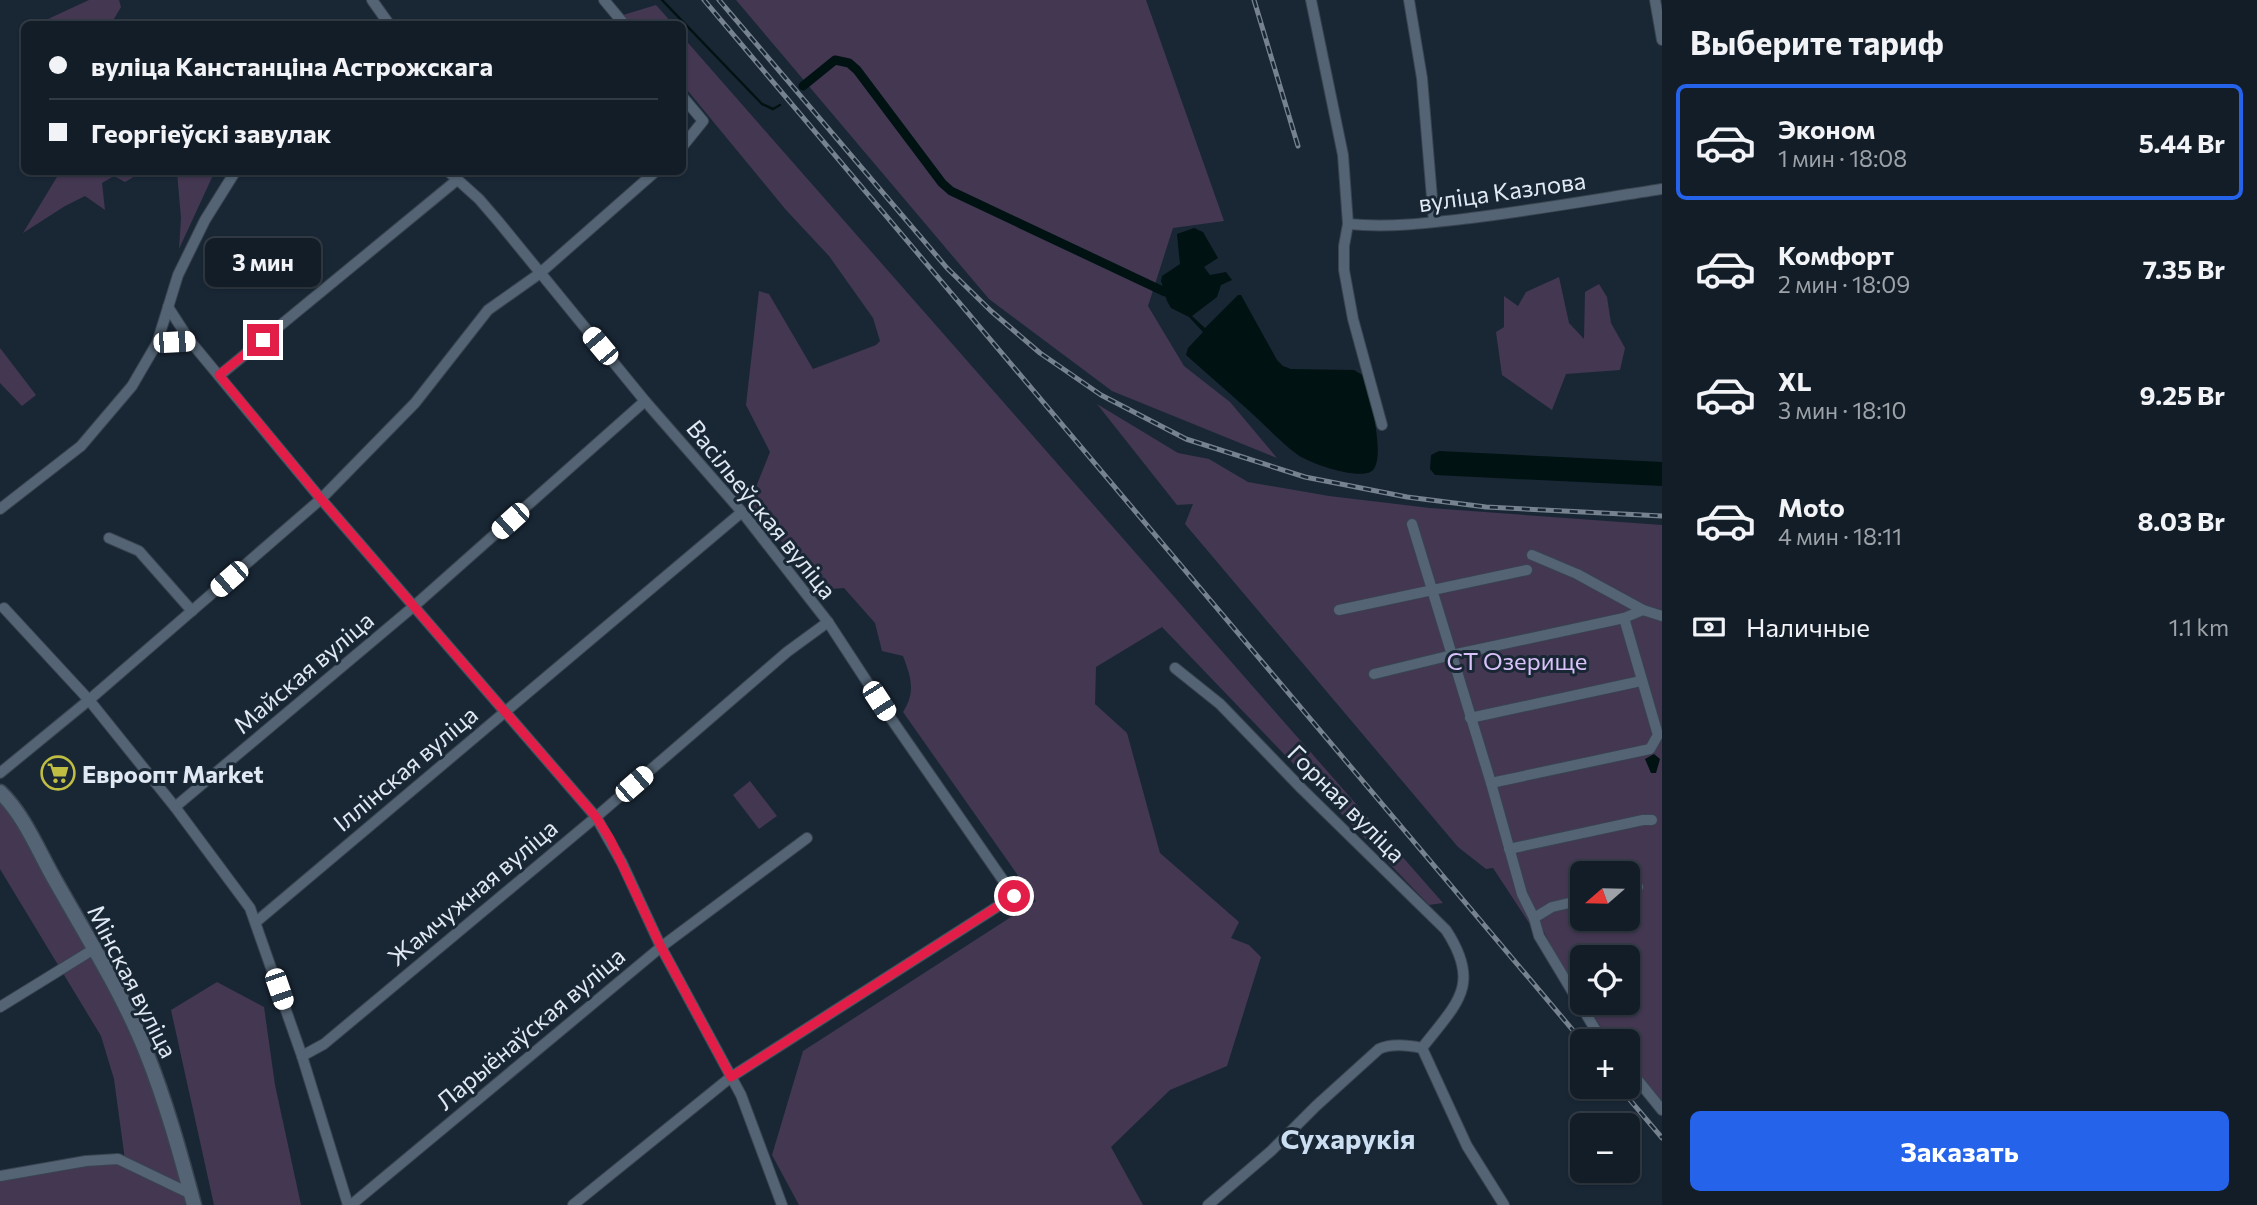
<!DOCTYPE html>
<html lang="ru">
<meta charset="utf-8">
<style>
:root{--surface:#131d28;--page:#202a34;--text:#f1f3f6;--muted:#9da2a8;--line:#323b45;--accent:#2563eb}
body{margin:0;font-family:Commissioner,sans-serif;background:var(--page);color:var(--text);height:100vh;display:flex;flex-direction:column;font-size:26px;white-space:nowrap}
*{box-sizing:border-box;margin:0}
p{font-size:23px;color:var(--muted)}
.icon{flex:none;width:38px;height:38px;fill:none;stroke:currentColor;stroke-width:2;stroke-linecap:round;stroke-linejoin:round}
.map{position:relative;flex:1;overflow:hidden}
.panel{display:flex;flex-direction:column;background:var(--surface);width:595px}
.panel>*{flex:none}
.guide{position:absolute;left:21px;top:21px;width:665px;height:154px;border-radius:10px;box-shadow:0 2px 5px #0004,0 0 0 2px var(--line);display:grid;align-content:center;height:154px;padding:0 28px;background:var(--surface)}
.needle{width:46px;rotate:250deg}
.controls{position:absolute;left:1570px;top:861px;display:grid;gap:14px}
.controls a{display:grid;place-items:center;width:70px;height:70px;border-radius:10px;background:var(--surface);box-shadow:0 2px 5px #0004,0 0 0 2px var(--line);font-size:35px}
.end{position:absolute;width:32px;height:32px;margin:-16px;border:9px solid #e11d48;background:#fff;box-shadow:0 0 0 4px #fff}
.from{border-radius:50%}
.bubble{position:absolute;height:49px;border-radius:10px;background:var(--surface);box-shadow:0 2px 5px #0004,0 0 0 2px var(--line);font-size:23px;font-weight:700;line-height:49px;text-align:center}
.car{position:absolute;width:21px;height:42px;margin:-21px -10px;border-radius:9px;box-shadow:0 0 5px 2px #0007;background:linear-gradient(#fff 24%,#345 0 40%,#fff 0 76%,#345 0 86%,#fff 0)}
.guide b{display:flex;align-items:center;gap:24px;height:66px;font-size:26px}
.guide b+b{border-top:2px solid var(--line)}
.guide i{width:18px;height:18px;background:var(--text)}
ul{padding:0;list-style:none}
li{display:flex;align-items:center;gap:21px;height:116px;margin:0 14px 10px;padding:0 14px;border:4px solid transparent;border-radius:10px}
li div{flex:1}
li b{display:block;font-size:26px}
li em{font-style:normal;font-weight:700}
li.active{border-color:var(--accent)}
li>.icon{width:63px;height:63px;stroke-width:1.5}
h2{padding:0 28px;font-size:32px;line-height:84px}
.pay{display:flex;align-items:center;gap:18px;height:77px;padding:0 28px;font-size:26px}
.pay p{margin-inline-start:auto}
.primary-button{display:flex;gap:14px;margin-top:auto;padding:14px 28px}
.primary-button a{flex:1;height:80px;border-radius:10px;background:var(--accent);color:#fff;font-size:28px;font-weight:700;line-height:80px;text-align:center}
main{display:flex;flex:1;min-height:0}
.map>svg:first-child{display:block}
.green{fill:#433752;fill-rule:evenodd}
.water{fill:#001212}
.lines{fill:none;stroke-linecap:round;stroke-linejoin:round}
.stream{stroke:#001212;stroke-width:2.5}
.canal{stroke:#001212;stroke-width:9}
.minor-casing{stroke:#394450;stroke-width:12}
.secondary-casing{stroke:#394450;stroke-width:17}
.minor{stroke:#546474;stroke-width:10}
.secondary{stroke:#546474;stroke-width:14}
.rail-casing{stroke:#77828f;stroke-width:5}
.rail{stroke:#192735;stroke-width:2.5;stroke-dasharray:8;stroke-linecap:butt}
.route{stroke:#e11d48;stroke-width:9}
.labels{text-anchor:middle;dominant-baseline:central;stroke-width:6;stroke-linejoin:round;paint-order:stroke}
.street-label{font-size:24px;fill:#e0e9f3;stroke:#192735}
.park-label{font-size:24px;fill:#d9c2f9;stroke:#192735}
.poi-label{font-size:24px;font-weight:bold;fill:#e0e9f3;stroke:#192735;text-anchor:start}
.quarter-label{font-size:28px;font-weight:bold;fill:#ccdef1;stroke:#192735}
</style>
<main>
<div class="map">
<svg width="1662" height="1205" viewBox="0 0 1662 1205">
<rect width="100%" height="100%" fill="#192735"/>
<g class="green">
<path d="M 89,0 L 119,0 L 121,7 L 111,24 L 51,24 L 48,19 Z"/>
<path d="M 736,0 L 1146,0 L 1224,221 L 1173,228 L 1148,306 L 1184,366 L 1230,402 L 1277,458 L 1112,391 L 989,299 Z"/>
<path d="M 656,5 L 673,24 L 631,24 L 623,15 Z"/>
<path d="M 682,36 L 1443,903 L 1429,905 L 1162,627 L 1096,667 L 1095,704 L 1127,733 L 1160,853 L 1239,922 L 1231,938 L 1249,945 L 1261,957 L 1227,1066 L 1170,1090 L 1111,1147 L 1143,1205 L 799,1205 L 772,1155 L 803,1051 L 1036,901 L 903,712 C 916,692 911,677 903,656 L 882,651 L 875,623 L 844,588 L 820,590 L 750,502 L 770,452 L 746,405 L 759,291 L 769,294 L 813,369 L 876,345 L 880,341 L 873,318 L 829,256 L 786,210 L 683,85 Z"/>
<path d="M 60,172 L 142,172 L 125,182 L 114,176 L 102,183 L 105,210 L 85,196 L 65,206 L 23,233 Z"/>
<path d="M 177,172 L 214,173 L 179,249 L 181,218 Z"/>
<path d="M 1559,277 L 1569,323 L 1584,339 L 1585,292 L 1599,284 L 1607,297 L 1611,323 L 1625,348 L 1620,370 L 1566,374 L 1552,410 L 1502,375 L 1496,332 L 1504,327 L 1504,296 L 1518,306 L 1526,292 Z"/>
<path d="M 0,348 L 36,395 L 22,406 L 0,383 Z"/>
<path d="M 1097,404 L 1178,453 L 1209,459 L 1248,482 L 1329,496 L 1430,508 L 1662,525 L 1662,1103 L 1628,1062 L 1628,1041 L 1611,1041 L 1584,1003 L 1628,1003 L 1628,957 L 1582,957 L 1582,1000 L 1562,968 L 1542,928 L 1531,926 L 1493,868 L 1486,869 L 1458,847 L 1185,524 L 1193,504 L 1177,505 ZM 1582,873 L 1628,873 L 1628,919 L 1582,919 Z"/>
<path d="M 750,781 L 777,816 L 759,829 L 733,795 Z"/>
<path d="M 0,792 L 132,1023 L 194,1205 L 0,1205 L 0,1176 L 125,1160 L 114,1079 L 101,1036 L 0,869 Z"/>
<path d="M 217,982 L 264,1007 L 275,1085 L 301,1205 L 214,1205 L 171,1010 Z"/>
</g>
<g class="water">
<path d="M 1194,228 L 1203,232 L 1218,258 L 1204,267 L 1210,275 L 1226,272 L 1232,280 L 1221,285 L 1217,297 L 1192,316 L 1205,328 L 1238,295 L 1241,295 L 1277,360 L 1283,366 L 1291,369 L 1354,370 L 1364,376 C 1369,394 1386,455 1373,470 C 1362,482 1309,463 1298,455 C 1279,441 1263,423 1246,408 C 1226,390 1206,373 1186,355 L 1188,348 L 1203,332 L 1189,317 L 1171,308 L 1167,301 L 1161,281 L 1162,276 L 1180,264 L 1177,234 Z"/>
<path d="M 1439,451 L 1662,462 L 1662,486 L 1435,475 L 1430,469 L 1431,455 Z"/>
<path d="M 1654,754 L 1660,759 L 1656,773 L 1651,773 L 1645,759 Z"/>
</g>
<g class="lines">
<path class="stream" d="M 662,0 L 762,104 L 773,109 L 780,105"/>
<path class="canal" d="M 803,86 L 835,60 L 849,63 L 857,70 L 942,183 L 951,191 L 1165,292"/>
<defs>
<g id="minor">
<path d="M 372,0 L 389,24"/>
<path d="M 604,0 L 624,24"/>
<path d="M 1311,0 L 1343,155 L 1348,224 L 1344,246 L 1344,270 L 1353,319 L 1382,425"/>
<path d="M 1409,0 L 1422,78 L 1434,222"/>
<path d="M 1655,0 L 1662,40"/>
<path d="M 682,96 L 703,121 L 682,147"/>
<path d="M 449,172 L 479,199 L 498,221 L 645,401 L 742,512 L 828,622 L 892,720 L 1014,896 L 731,1077 L 573,1205"/>
<path d="M 1348,224 C 1389,228 1429,223 1471,218 C 1535,210 1598,199 1662,189"/>
<path d="M 168,307 L 190,341 L 321,499 L 596,817 L 622,863 L 661,947 L 741,1095 L 782,1205"/>
<path d="M 157,343 L 190,341"/>
<path d="M 220,375 L 457,180"/>
<path d="M 0,509 L 81,446 L 132,386 L 157,343 L 178,275 L 205,220 L 235,172"/>
<path d="M 1412,524 L 1491,783 L 1522,894 L 1534,918 L 1539,936 L 1595,1029 L 1605,1041"/>
<path d="M 109,538 L 139,551 L 192,611"/>
<path d="M 1532,555 L 1577,574 L 1643,610"/>
<path d="M 4,608 L 89,700 L 175,807 L 250,908 L 302,1056 L 348,1205"/>
<path d="M 1339,610 L 1527,570"/>
<path d="M 1175,668 L 1220,704 L 1302,789 L 1446,930 C 1482,985 1457,1003 1422,1048"/>
<path d="M 1374,674 L 1452,655 L 1624,618 L 1643,610 L 1662,616"/>
<path d="M 1470,718 L 1641,681"/>
<path d="M 0,773 L 89,700 L 321,499 L 415,403 L 488,310 L 539,274 L 655,172"/>
<path d="M 1491,783 L 1650,749 L 1658,735 L 1624,618"/>
<path d="M 175,807 L 413,607 L 645,401"/>
<path d="M 1509,849 L 1643,820 L 1652,820"/>
<path d="M 1628,890 L 1638,887"/>
<path d="M 1534,918 L 1552,907 L 1582,900"/>
<path d="M 256,922 L 742,512"/>
<path d="M 0,1007 L 94,949"/>
<path d="M 1422,1048 L 1467,1146 L 1504,1205"/>
<path d="M 302,1056 L 324,1044 L 596,817 L 787,652 L 828,622"/>
<path d="M 1628,1068 L 1662,1110"/>
<path d="M 0,1176 L 86,1161 L 118,1159 L 191,1194"/>
<path d="M 351,1205 L 661,947 L 807,838"/>
<path d="M 1208,1205 L 1271,1151 L 1316,1106 L 1379,1049 C 1392,1043 1408,1045 1422,1048"/>
</g>
<path id="secondary" d="M 0,792 C 25,816 39,853 56,882 C 87,937 123,994 146,1052 C 166,1102 180,1153 194,1205"/>
</defs>
<use href="#minor" class="minor-casing"/>
<use href="#secondary" class="secondary-casing"/>
<use href="#minor" class="minor"/>
<use href="#secondary" class="secondary"/>
<defs>
<g id="rail">
<path d="M 704,0 L 1582,1041"/>
<path d="M 719,0 L 947,268 L 991,311 L 1040,353 L 1101,395 L 1186,439 L 1305,477 L 1407,497 L 1486,507 L 1662,516"/>
<path d="M 1254,0 L 1298,146"/>
<path d="M 1619,1087 L 1662,1138"/>
</g>
</defs>
<use href="#rail" class="rail-casing"/>
<use href="#rail" class="rail"/>
</g>
<g class="lines">
<path class="route" d="M 263,340 L 219,375 L 321,499 L 596,817 L 610,839 L 661,947 L 731,1077 L 1014,896"/>
</g>
<defs>
<symbol id="supermarket-ring" viewBox="-11 -11 22 22"><circle r="9.5" fill="#192735" stroke="#bfbe42" stroke-width="1.5"/><path d="M-6-5.5h2.5l.6 2H6L4.5 2H-2.5L-4.4-4H-6ZM-1.5 3.2a1.3 1.3 0 1 0 .1 0ZM3 3.2a1.3 1.3 0 1 0 .1 0Z" fill="#bfbe42"/></symbol>
</defs>
<g fill-rule="evenodd">
<use href="#supermarket-ring" x="39" y="754" width="38" height="38"/>
</g>
<g class="labels">
<g class="street-label">
<text transform="translate(1502 191) rotate(-8)">вуліца Казлова</text>
<text transform="translate(762 509) rotate(51)">Васільеўская вуліца</text>
<text transform="translate(303 672) rotate(-40)">Майская вуліца</text>
<text transform="translate(405 768) rotate(-40)">Іллінская вуліца</text>
<text transform="translate(1347 803) rotate(45)">Горная вуліца</text>
<text transform="translate(472 892) rotate(-40)">Жамчужная вуліца</text>
<text transform="translate(133 981) rotate(63)">Мінская вуліца</text>
<text transform="translate(530 1028) rotate(-40)">Ларыёнаўская вуліца</text>
</g>
<g class="park-label">
<text x="1517" y="660">СТ Озерище</text>
</g>
<g class="poi-label">
<text x="82" y="773">Евроопт Market</text>
</g>
<g class="quarter-label">
<text x="1348" y="1138">Сухарукія</text>
</g>
</g>
</svg>
<div class="controls">
<a><svg class="needle" viewBox="-14 -14 28 28"><path d="M0-13l5 13h-10z" fill="#e53935"/><path d="M0 13l5-13h-10z" fill="#9da2a8"/></svg></a>
<a><svg class="icon" aria-label="locate" viewBox="0 0 24 24"><circle cx="12" cy="12" r="6"/><path d="M12 2v4M12 18v4M2 12h4M18 12h4"/></svg></a>
<a>+</a>
<a>−</a>
</div>
<i class="end from" style="left:1014px;top:896px"></i>
<i class="end" style="left:263px;top:340px"></i>
<div class="bubble" style="left:205px;top:238px;width:116px">3 мин</div>
<i class="car" style="left:174px;top:342px;rotate:87deg"></i>
<i class="car" style="left:600px;top:346px;rotate:320deg"></i>
<i class="car" style="left:510px;top:521px;rotate:228deg"></i>
<i class="car" style="left:229px;top:579px;rotate:229deg"></i>
<i class="car" style="left:879px;top:701px;rotate:147deg"></i>
<i class="car" style="left:634px;top:784px;rotate:49deg"></i>
<i class="car" style="left:279px;top:989px;rotate:161deg"></i>
<div class="guide">
<b><i class="from"></i>вуліца Канстанціна Астрожскага</b>
<b><i></i>Георгіеўскі завулак</b>
</div>
</div>
<section class="panel">
<h2>Выберите тариф</h2>
<ul>
<li class="active"><svg class="icon" aria-label="car" viewBox="0 0 24 24"><path d="M5 17H2v-5l4-1 3-4h7l3 4 3 1v5h-3M9 17h6M6 11h13"/><circle cx="7" cy="17" r="2"/><circle cx="17" cy="17" r="2"/></svg><div><b>Эконом</b><p>1 мин · 18:08</p></div><em>5.44 Br</em></li>
<li><svg class="icon" aria-label="car" viewBox="0 0 24 24"><path d="M5 17H2v-5l4-1 3-4h7l3 4 3 1v5h-3M9 17h6M6 11h13"/><circle cx="7" cy="17" r="2"/><circle cx="17" cy="17" r="2"/></svg><div><b>Комфорт</b><p>2 мин · 18:09</p></div><em>7.35 Br</em></li>
<li><svg class="icon" aria-label="car" viewBox="0 0 24 24"><path d="M5 17H2v-5l4-1 3-4h7l3 4 3 1v5h-3M9 17h6M6 11h13"/><circle cx="7" cy="17" r="2"/><circle cx="17" cy="17" r="2"/></svg><div><b>XL</b><p>3 мин · 18:10</p></div><em>9.25 Br</em></li>
<li><svg class="icon" aria-label="car" viewBox="0 0 24 24"><path d="M5 17H2v-5l4-1 3-4h7l3 4 3 1v5h-3M9 17h6M6 11h13"/><circle cx="7" cy="17" r="2"/><circle cx="17" cy="17" r="2"/></svg><div><b>Moto</b><p>4 мин · 18:11</p></div><em>8.03 Br</em></li>
</ul>
<div class="pay"><svg class="icon" aria-label="cash" viewBox="0 0 24 24"><path d="M3 7h18v10H3z"/><circle cx="12" cy="12" r="2"/></svg>Наличные<p>1.1 km</p></div>
<div class="primary-button"><a>Заказать</a></div>
</section>
</main>
